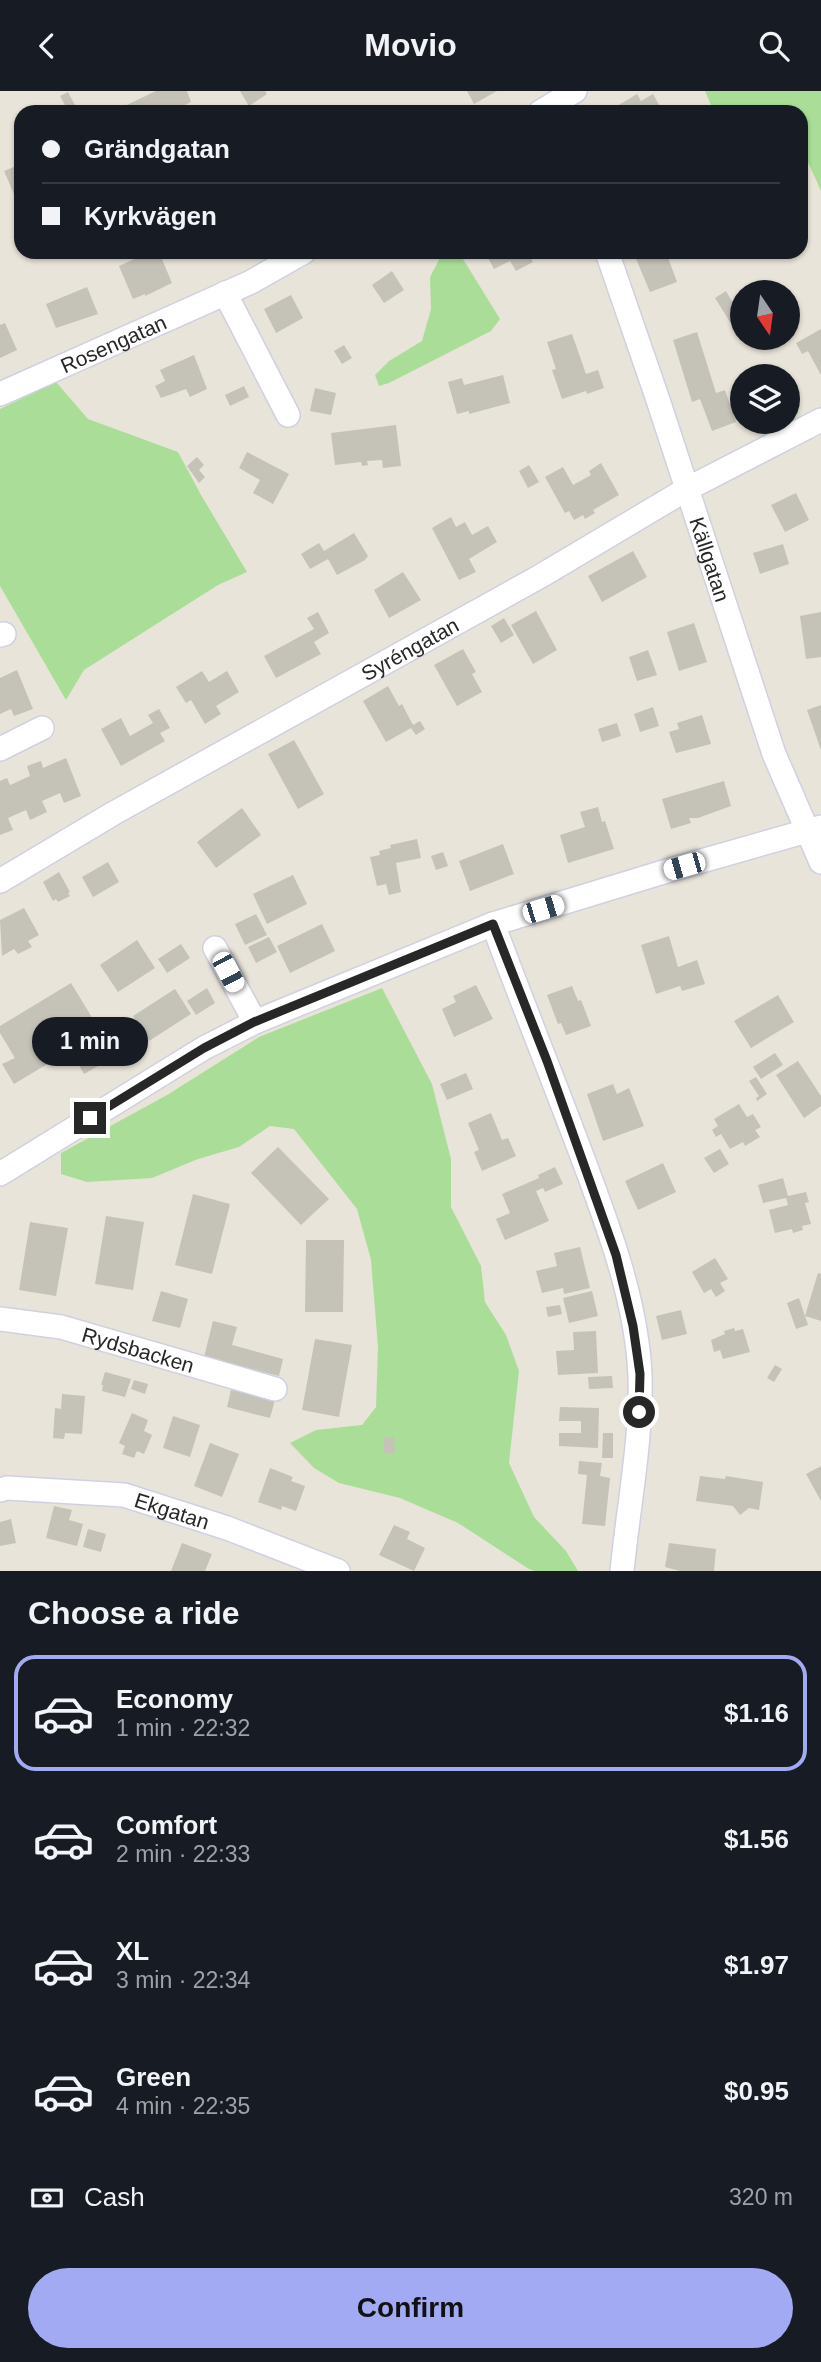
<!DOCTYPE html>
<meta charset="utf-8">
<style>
:root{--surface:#171b24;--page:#242831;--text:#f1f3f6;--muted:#9ea1a6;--line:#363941;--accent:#a1aaf3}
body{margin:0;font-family:Helvetica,sans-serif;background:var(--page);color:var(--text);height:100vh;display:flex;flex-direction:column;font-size:26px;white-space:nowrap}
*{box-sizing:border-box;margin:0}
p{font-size:23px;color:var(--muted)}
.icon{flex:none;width:38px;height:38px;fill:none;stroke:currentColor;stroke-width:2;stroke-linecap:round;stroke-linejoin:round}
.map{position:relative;height:1480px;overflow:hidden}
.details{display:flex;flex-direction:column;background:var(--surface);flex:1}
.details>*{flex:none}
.guide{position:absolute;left:14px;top:14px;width:794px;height:154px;border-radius:21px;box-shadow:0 2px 5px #0004;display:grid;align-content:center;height:154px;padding:0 28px;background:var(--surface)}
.needle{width:46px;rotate:167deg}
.tools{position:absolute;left:730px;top:189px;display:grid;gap:14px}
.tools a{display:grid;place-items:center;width:70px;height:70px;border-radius:50%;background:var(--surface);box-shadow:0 2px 5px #0004;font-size:35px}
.end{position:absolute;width:32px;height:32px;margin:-16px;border:9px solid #272727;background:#fff;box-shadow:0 0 0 4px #fff}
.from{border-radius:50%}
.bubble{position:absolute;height:49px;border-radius:24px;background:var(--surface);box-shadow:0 2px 5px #0004;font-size:23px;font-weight:800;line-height:49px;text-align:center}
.car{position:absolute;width:21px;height:42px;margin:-21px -10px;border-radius:9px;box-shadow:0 0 5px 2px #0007;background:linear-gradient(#fff 24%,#345 0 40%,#fff 0 76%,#345 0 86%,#fff 0)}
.guide b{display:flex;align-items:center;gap:24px;height:66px;font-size:26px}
.guide b+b{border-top:2px solid var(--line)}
.guide i{width:18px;height:18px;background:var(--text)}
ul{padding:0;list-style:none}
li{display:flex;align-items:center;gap:21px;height:116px;margin:0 14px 10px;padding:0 14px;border:4px solid transparent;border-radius:21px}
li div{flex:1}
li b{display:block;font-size:26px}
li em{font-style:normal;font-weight:800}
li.current{border-color:var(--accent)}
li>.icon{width:63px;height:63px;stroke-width:1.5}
h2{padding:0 28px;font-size:32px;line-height:84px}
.pay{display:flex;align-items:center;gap:18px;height:77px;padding:0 28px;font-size:26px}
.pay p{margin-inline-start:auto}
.primary-button{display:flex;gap:14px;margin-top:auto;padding:14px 28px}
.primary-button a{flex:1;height:80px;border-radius:42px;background:var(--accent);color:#111;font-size:28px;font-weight:800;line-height:80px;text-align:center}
header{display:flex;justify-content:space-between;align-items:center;height:91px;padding:0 28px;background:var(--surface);font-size:32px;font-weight:800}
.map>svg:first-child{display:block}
.green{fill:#aade98}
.building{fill:#c5c2b8}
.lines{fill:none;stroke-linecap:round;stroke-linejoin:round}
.minor-casing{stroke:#cfd1e0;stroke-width:26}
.minor{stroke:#fff;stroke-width:23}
.route{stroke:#272727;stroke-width:9}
.labels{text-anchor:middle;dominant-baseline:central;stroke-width:5;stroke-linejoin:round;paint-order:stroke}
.street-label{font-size:21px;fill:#272727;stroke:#fff}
</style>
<header><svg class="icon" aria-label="back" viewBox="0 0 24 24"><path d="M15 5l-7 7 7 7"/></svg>Movio<svg class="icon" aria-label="search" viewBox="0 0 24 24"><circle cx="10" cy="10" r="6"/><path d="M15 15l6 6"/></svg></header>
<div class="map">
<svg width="821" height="1480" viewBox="0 0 821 1480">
<rect width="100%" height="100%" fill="#e9e4d9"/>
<g class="green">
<path d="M 705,0 L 821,0 L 821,100 L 802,58 L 802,21 L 714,21 Z"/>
<path d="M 440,167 L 463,168 L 500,228 L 491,240 L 389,292 L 379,295 L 375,284 L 389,270 L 422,250 L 431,218 L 430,186 Z"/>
<path d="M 56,291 L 88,328 L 178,361 L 201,404 L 247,481 L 218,494 L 84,579 L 66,609 L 0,495 L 0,318 Z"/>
<path d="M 382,897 L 432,993 L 451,1068 L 451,1116 L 481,1175 L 485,1211 L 506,1244 L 519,1280 L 509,1372 L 534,1426 L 566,1460 L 578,1480 L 535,1480 L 529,1478 L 458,1432 L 400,1407 L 339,1392 L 314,1377 L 290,1352 L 316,1339 L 362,1334 L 376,1316 L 378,1256 L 371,1169 L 357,1118 L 294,1038 L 270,1035 L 239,1056 L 198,1068 L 152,1087 L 87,1091 L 61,1083 L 61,1062 L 167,1004 L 259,946 Z"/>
</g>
<g class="building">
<path d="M 156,0 L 187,0 L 191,11 L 170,21 L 112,21 Z"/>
<path d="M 240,0 L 265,0 L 267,3 L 249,15 Z"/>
<path d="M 467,0 L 497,0 L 474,13 Z"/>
<path d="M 68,1 L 75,14 L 67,18 L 60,5 Z"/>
<path d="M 637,3 L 641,10 L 653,3 L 663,21 L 613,21 L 612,18 Z"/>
<path d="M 21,73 L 21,99 L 14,103 L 4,80 Z"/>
<path d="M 150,161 L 159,161 L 172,192 L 145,205 L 145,203 L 133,208 L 119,175 Z"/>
<path d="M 485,161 L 528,161 L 533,171 L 516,180 L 510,170 L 494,178 Z"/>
<path d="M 635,161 L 666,161 L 677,191 L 650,201 L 634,163 Z"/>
<path d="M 392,180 L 404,199 L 384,212 L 372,194 Z"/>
<path d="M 87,196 L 98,223 L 56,237 L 46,213 Z"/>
<path d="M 726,200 L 740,225 L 730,231 L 715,207 Z"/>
<path d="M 291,204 L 303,227 L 276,242 L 264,218 Z"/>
<path d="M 5,232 L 17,259 L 0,267 L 0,234 Z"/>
<path d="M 821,238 L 821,284 L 808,260 L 802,263 L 796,252 Z"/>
<path d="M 697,241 L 716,302 L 725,299 L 736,331 L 712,340 L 700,308 L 692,311 L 673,249 Z"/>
<path d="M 572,243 L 586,283 L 598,279 L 604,297 L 587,303 L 586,300 L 562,308 L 552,279 L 556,278 L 547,251 Z"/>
<path d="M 344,254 L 352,267 L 342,273 L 334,260 Z"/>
<path d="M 194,264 L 207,298 L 190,306 L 186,298 L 161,307 L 155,295 L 165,290 L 160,279 Z"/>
<path d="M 503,284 L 510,312 L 469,323 L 469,320 L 457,323 L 448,291 L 462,287 L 464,294 Z"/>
<path d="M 244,295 L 249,306 L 230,315 L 225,304 Z"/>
<path d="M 315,297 L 336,302 L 331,324 L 310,320 Z"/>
<path d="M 396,334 L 401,375 L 383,377 L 382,369 L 367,370 L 368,374 L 362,375 L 361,371 L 335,374 L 331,342 Z"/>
<path d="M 247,361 L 289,383 L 273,413 L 253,402 L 260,389 L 239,377 Z"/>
<path d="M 197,366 L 204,374 L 199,379 L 205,386 L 199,392 L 187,375 Z"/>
<path d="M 601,372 L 619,404 L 593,419 L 595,422 L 585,428 L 583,424 L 574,429 L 569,420 L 565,422 L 545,386 L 563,376 L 573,394 L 591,384 L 589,380 Z"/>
<path d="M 529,374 L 539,391 L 528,397 L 519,380 Z"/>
<path d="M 796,402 L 809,429 L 785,441 L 771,414 Z"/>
<path d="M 451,426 L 456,436 L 465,431 L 472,444 L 488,435 L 497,451 L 469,468 L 476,481 L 459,489 L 432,437 Z"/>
<path d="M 354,442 L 368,465 L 365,469 L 337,484 L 328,468 L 310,478 L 301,463 L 319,452 L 324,460 Z"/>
<path d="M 783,453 L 789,473 L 760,483 L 753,462 Z"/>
<path d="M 633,460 L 647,486 L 602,511 L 588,485 Z"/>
<path d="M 403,481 L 421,509 L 389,527 L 374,499 Z"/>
<path d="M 536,520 L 557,559 L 533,573 L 511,534 Z"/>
<path d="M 318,521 L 329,542 L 314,551 L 321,563 L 276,587 L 264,565 L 314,538 L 307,527 Z"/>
<path d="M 821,521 L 821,566 L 806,568 L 800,525 Z"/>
<path d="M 504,527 L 514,544 L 501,552 L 491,535 Z"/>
<path d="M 694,532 L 707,571 L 679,580 L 667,541 Z"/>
<path d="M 463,558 L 476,581 L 472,583 L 482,601 L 457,615 L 434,574 Z"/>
<path d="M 648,559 L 657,584 L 637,590 L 629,566 Z"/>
<path d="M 17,579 L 33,618 L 14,625 L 11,618 L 0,623 L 0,587 Z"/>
<path d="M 202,580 L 209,591 L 227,580 L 239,601 L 216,615 L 221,623 L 205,633 L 191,609 L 186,612 L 176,596 Z"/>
<path d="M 388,595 L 399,615 L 402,613 L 413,634 L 420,630 L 425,638 L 416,644 L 411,637 L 386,651 L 363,610 Z"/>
<path d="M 821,614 L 821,659 L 807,619 Z"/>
<path d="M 653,616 L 659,635 L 640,641 L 634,623 Z"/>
<path d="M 159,618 L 170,637 L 160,642 L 165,650 L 121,675 L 101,638 L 121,627 L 130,645 L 153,632 L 148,624 Z"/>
<path d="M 702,624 L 711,653 L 676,662 L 669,641 L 679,638 L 677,632 Z"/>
<path d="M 617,632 L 621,645 L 602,651 L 598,638 Z"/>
<path d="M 294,649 L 324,703 L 298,718 L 268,663 Z"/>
<path d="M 66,667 L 81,705 L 64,712 L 60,702 L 42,710 L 47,721 L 30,729 L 26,719 L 8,727 L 13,739 L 0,744 L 0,690 L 7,687 L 10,694 L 30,685 L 27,675 L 41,670 L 43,677 Z"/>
<path d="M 724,690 L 731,715 L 698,727 L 689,727 L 691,732 L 671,738 L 662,708 Z"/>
<path d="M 598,716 L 602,731 L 605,730 L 614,758 L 568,772 L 560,744 L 585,736 L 580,721 Z"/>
<path d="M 242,717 L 261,744 L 216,777 L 197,751 Z"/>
<path d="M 417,748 L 421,767 L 396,772 L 401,801 L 389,804 L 386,793 L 377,795 L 370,766 L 380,764 L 379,760 L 391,757 L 390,754 Z"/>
<path d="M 503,753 L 514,783 L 470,800 L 459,770 Z"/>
<path d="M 443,761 L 448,775 L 436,779 L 431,765 Z"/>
<path d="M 108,771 L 119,791 L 93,806 L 82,786 Z"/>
<path d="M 59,781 L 70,801 L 68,802 L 70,805 L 58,811 L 56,808 L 53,810 L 43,791 Z"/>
<path d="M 293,784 L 307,813 L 267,833 L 253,803 Z"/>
<path d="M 24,817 L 39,844 L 28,850 L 32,856 L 18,863 L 14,858 L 2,865 L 0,829 Z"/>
<path d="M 256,823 L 267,844 L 245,854 L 235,833 Z"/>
<path d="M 322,833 L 335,860 L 290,882 L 277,855 Z"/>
<path d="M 669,845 L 678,876 L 697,869 L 705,893 L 682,900 L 680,895 L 656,903 L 641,854 Z"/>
<path d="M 269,846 L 277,861 L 256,872 L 248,856 Z"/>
<path d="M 137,849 L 155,877 L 118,901 L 100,874 Z"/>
<path d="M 181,853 L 190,867 L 167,882 L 158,868 Z"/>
<path d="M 71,892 L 96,933 L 44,965 L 46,965 L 49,972 L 14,993 L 2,973 L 15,967 L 0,942 L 0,935 Z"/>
<path d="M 476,894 L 493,928 L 454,946 L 442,918 L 456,911 L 453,905 Z"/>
<path d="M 572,895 L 578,910 L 581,909 L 591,935 L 566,944 L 561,932 L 558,933 L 547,904 Z"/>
<path d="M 207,897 L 215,912 L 196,924 L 187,910 Z"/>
<path d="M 175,898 L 191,923 L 149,950 L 133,925 Z"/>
<path d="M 778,904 L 794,931 L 751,957 L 734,930 Z"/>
<path d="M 100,943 L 114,966 L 84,983 L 71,960 Z"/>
<path d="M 775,962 L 783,974 L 761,988 L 753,976 Z"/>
<path d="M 798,970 L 821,1005 L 821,1015 L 804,1027 L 776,984 Z"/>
<path d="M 466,982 L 473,998 L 447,1009 L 440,993 Z"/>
<path d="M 756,986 L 767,1003 L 757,1010 L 756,1007 L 759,1005 L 749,990 Z"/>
<path d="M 613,993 L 617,1003 L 629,997 L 644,1035 L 603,1050 L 587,1003 Z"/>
<path d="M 739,1013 L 747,1026 L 753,1023 L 761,1036 L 755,1039 L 760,1046 L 745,1055 L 743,1051 L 730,1058 L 721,1043 L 716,1046 L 712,1039 L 718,1035 L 714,1028 Z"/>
<path d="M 491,1022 L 502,1049 L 508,1047 L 516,1065 L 482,1080 L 474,1061 L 479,1059 L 468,1032 Z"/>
<path d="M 278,1056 L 329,1108 L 301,1134 L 251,1082 Z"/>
<path d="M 720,1058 L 729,1073 L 714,1082 L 704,1067 Z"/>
<path d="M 663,1072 L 676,1101 L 638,1119 L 625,1090 Z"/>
<path d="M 555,1076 L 563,1093 L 545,1101 L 543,1097 L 536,1100 L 549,1130 L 505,1149 L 496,1128 L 510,1122 L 502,1103 L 539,1087 L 538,1084 Z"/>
<path d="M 783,1087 L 788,1105 L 806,1101 L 809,1111 L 805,1112 L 811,1133 L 802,1135 L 803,1139 L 793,1142 L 792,1138 L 775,1142 L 769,1119 L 788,1114 L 786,1107 L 763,1112 L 758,1094 Z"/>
<path d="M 193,1103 L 230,1113 L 212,1183 L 175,1174 Z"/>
<path d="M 106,1125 L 144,1131 L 133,1199 L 95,1193 Z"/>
<path d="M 30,1131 L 68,1137 L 56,1205 L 19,1199 Z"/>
<path d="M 306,1149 L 344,1149 L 343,1221 L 305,1221 Z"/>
<path d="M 580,1156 L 590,1197 L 564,1203 L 563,1197 L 542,1202 L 536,1180 L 557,1175 L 554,1162 Z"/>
<path d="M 715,1167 L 728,1188 L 720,1192 L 725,1200 L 716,1206 L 711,1198 L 704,1202 L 692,1181 Z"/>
<path d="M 818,1182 L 821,1183 L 821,1230 L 805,1225 Z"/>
<path d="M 161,1200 L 188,1208 L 180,1237 L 152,1230 Z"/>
<path d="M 592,1200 L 598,1225 L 569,1232 L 563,1207 Z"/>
<path d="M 799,1207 L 808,1234 L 796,1238 L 787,1212 Z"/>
<path d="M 560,1214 L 562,1223 L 548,1226 L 546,1216 Z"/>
<path d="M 681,1219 L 687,1243 L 662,1249 L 656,1225 Z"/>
<path d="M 213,1230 L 237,1236 L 232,1254 L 283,1268 L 279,1285 L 204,1266 Z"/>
<path d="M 734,1237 L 735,1240 L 743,1238 L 750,1261 L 723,1268 L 720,1259 L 714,1261 L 711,1249 L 725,1243 L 724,1240 Z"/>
<path d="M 596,1240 L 598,1282 L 558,1284 L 556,1260 L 574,1259 L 573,1241 Z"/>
<path d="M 315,1248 L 352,1254 L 339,1326 L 302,1319 Z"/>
<path d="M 775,1274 L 782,1278 L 774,1291 L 767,1287 Z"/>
<path d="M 105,1281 L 131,1288 L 125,1306 L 102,1300 L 103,1294 L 101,1294 Z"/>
<path d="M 612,1285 L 613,1297 L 589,1298 L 588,1286 Z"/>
<path d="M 134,1289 L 148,1293 L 145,1303 L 131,1298 Z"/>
<path d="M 231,1299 L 275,1309 L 270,1327 L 227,1316 Z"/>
<path d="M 62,1303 L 85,1305 L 82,1343 L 65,1342 L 64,1348 L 53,1347 L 55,1317 L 61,1318 Z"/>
<path d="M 560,1316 L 599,1317 L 598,1357 L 559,1355 L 559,1342 L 581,1342 L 581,1330 L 559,1330 Z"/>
<path d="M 132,1322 L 148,1329 L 144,1340 L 152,1344 L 144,1363 L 137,1360 L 134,1367 L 122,1363 L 125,1355 L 119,1352 Z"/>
<path d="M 173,1325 L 200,1334 L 190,1366 L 163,1357 Z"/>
<path d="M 603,1342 L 613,1342 L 613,1367 L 602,1367 Z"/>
<path d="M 384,1346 L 394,1346 L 395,1362 L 384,1362 Z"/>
<path d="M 210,1352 L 239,1363 L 222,1406 L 194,1395 Z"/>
<path d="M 579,1370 L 602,1372 L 600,1385 L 610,1387 L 605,1435 L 582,1433 L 587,1384 L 578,1383 Z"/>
<path d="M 821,1375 L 821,1410 L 806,1383 Z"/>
<path d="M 270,1377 L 293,1386 L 291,1390 L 305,1395 L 296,1420 L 282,1415 L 281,1419 L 258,1411 Z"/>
<path d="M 700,1385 L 725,1388 L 726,1385 L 763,1391 L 759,1419 L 749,1417 L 740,1424 L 733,1415 L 696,1410 Z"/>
<path d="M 54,1415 L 72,1419 L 69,1429 L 83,1433 L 77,1455 L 46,1447 Z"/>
<path d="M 11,1428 L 16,1452 L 0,1455 L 0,1431 Z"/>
<path d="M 394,1434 L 410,1441 L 407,1448 L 425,1457 L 414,1480 L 379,1464 Z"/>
<path d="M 88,1438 L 106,1443 L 101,1461 L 83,1456 Z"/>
<path d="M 182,1452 L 212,1463 L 205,1480 L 171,1480 Z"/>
<path d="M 669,1452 L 716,1458 L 714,1480 L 680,1480 L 665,1476 Z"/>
</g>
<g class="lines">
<defs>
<g id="minor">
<path d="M 540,21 L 575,0"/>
<path id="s1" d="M 607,161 L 657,306 L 774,663 L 821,771"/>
<path d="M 225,202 L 288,324"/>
<path id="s2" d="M 0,303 L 251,191 L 304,161"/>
<path d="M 0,544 L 4,543"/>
<path d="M 0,658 L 42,637"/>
<path id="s3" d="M 0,790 L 114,722 L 539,486 L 687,398 L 821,329"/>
<path d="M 493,833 C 522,911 553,988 582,1065 C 608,1135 637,1210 640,1285 C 642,1347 628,1418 622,1480"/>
<path d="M 215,857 L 255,931"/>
<path d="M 0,1083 L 204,957 L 255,931 L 493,833 L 670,779 L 821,736"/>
<path id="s4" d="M 0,1228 L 61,1236 L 275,1298"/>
<path id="s5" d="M 0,1399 L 7,1397 L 124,1404 L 227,1437 L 338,1480"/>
</g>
</defs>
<use href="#minor" class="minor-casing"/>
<use href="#minor" class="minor"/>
</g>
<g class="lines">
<path class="route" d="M 90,1027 L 204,957 L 254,931 L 493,833 L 547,970 L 616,1164 L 633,1235 L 640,1283 L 639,1321"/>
</g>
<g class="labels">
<g class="street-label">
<text stroke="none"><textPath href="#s2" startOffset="124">Rosengatan</textPath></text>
<text stroke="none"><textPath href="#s1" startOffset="324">Källgatan</textPath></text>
<text stroke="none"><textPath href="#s3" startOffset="471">Syréngatan</textPath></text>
<text stroke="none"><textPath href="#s4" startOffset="142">Rydsbacken</textPath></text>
<text stroke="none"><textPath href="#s5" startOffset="175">Ekgatan</textPath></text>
</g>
</g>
</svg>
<div class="tools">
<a><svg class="needle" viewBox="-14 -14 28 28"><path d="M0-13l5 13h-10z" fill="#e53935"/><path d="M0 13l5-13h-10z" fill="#9ea1a6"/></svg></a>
<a><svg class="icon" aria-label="layers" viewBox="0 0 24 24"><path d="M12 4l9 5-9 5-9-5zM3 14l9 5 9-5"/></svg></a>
</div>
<i class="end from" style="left:639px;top:1321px"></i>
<i class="end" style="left:90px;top:1027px"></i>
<div class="bubble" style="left:32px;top:926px;width:116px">1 min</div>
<i class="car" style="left:684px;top:775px;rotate:254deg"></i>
<i class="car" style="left:543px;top:818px;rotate:73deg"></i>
<i class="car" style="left:228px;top:881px;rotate:152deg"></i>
<div class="guide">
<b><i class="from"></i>Grändgatan</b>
<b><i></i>Kyrkvägen</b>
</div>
</div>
<section class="details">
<h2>Choose a ride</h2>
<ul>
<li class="current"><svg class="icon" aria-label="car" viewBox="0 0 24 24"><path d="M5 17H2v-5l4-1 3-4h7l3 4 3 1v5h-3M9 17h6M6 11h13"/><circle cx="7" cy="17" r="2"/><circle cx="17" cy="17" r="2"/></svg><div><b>Economy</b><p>1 min · 22:32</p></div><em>$1.16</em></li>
<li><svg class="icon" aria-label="car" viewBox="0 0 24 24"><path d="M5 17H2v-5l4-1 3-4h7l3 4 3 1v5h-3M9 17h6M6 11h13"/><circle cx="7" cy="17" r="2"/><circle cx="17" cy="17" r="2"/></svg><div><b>Comfort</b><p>2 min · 22:33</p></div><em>$1.56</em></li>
<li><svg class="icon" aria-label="car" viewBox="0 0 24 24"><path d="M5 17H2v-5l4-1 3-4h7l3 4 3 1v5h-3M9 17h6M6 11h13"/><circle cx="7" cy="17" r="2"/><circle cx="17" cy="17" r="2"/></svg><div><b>XL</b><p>3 min · 22:34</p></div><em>$1.97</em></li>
<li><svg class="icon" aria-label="car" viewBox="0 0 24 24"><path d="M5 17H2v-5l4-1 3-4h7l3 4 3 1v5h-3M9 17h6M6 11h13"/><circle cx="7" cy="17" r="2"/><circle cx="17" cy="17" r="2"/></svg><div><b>Green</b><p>4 min · 22:35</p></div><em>$0.95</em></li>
</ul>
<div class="pay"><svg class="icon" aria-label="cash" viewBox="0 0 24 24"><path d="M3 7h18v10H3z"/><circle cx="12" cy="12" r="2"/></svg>Cash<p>320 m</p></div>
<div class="primary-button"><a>Confirm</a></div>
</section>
